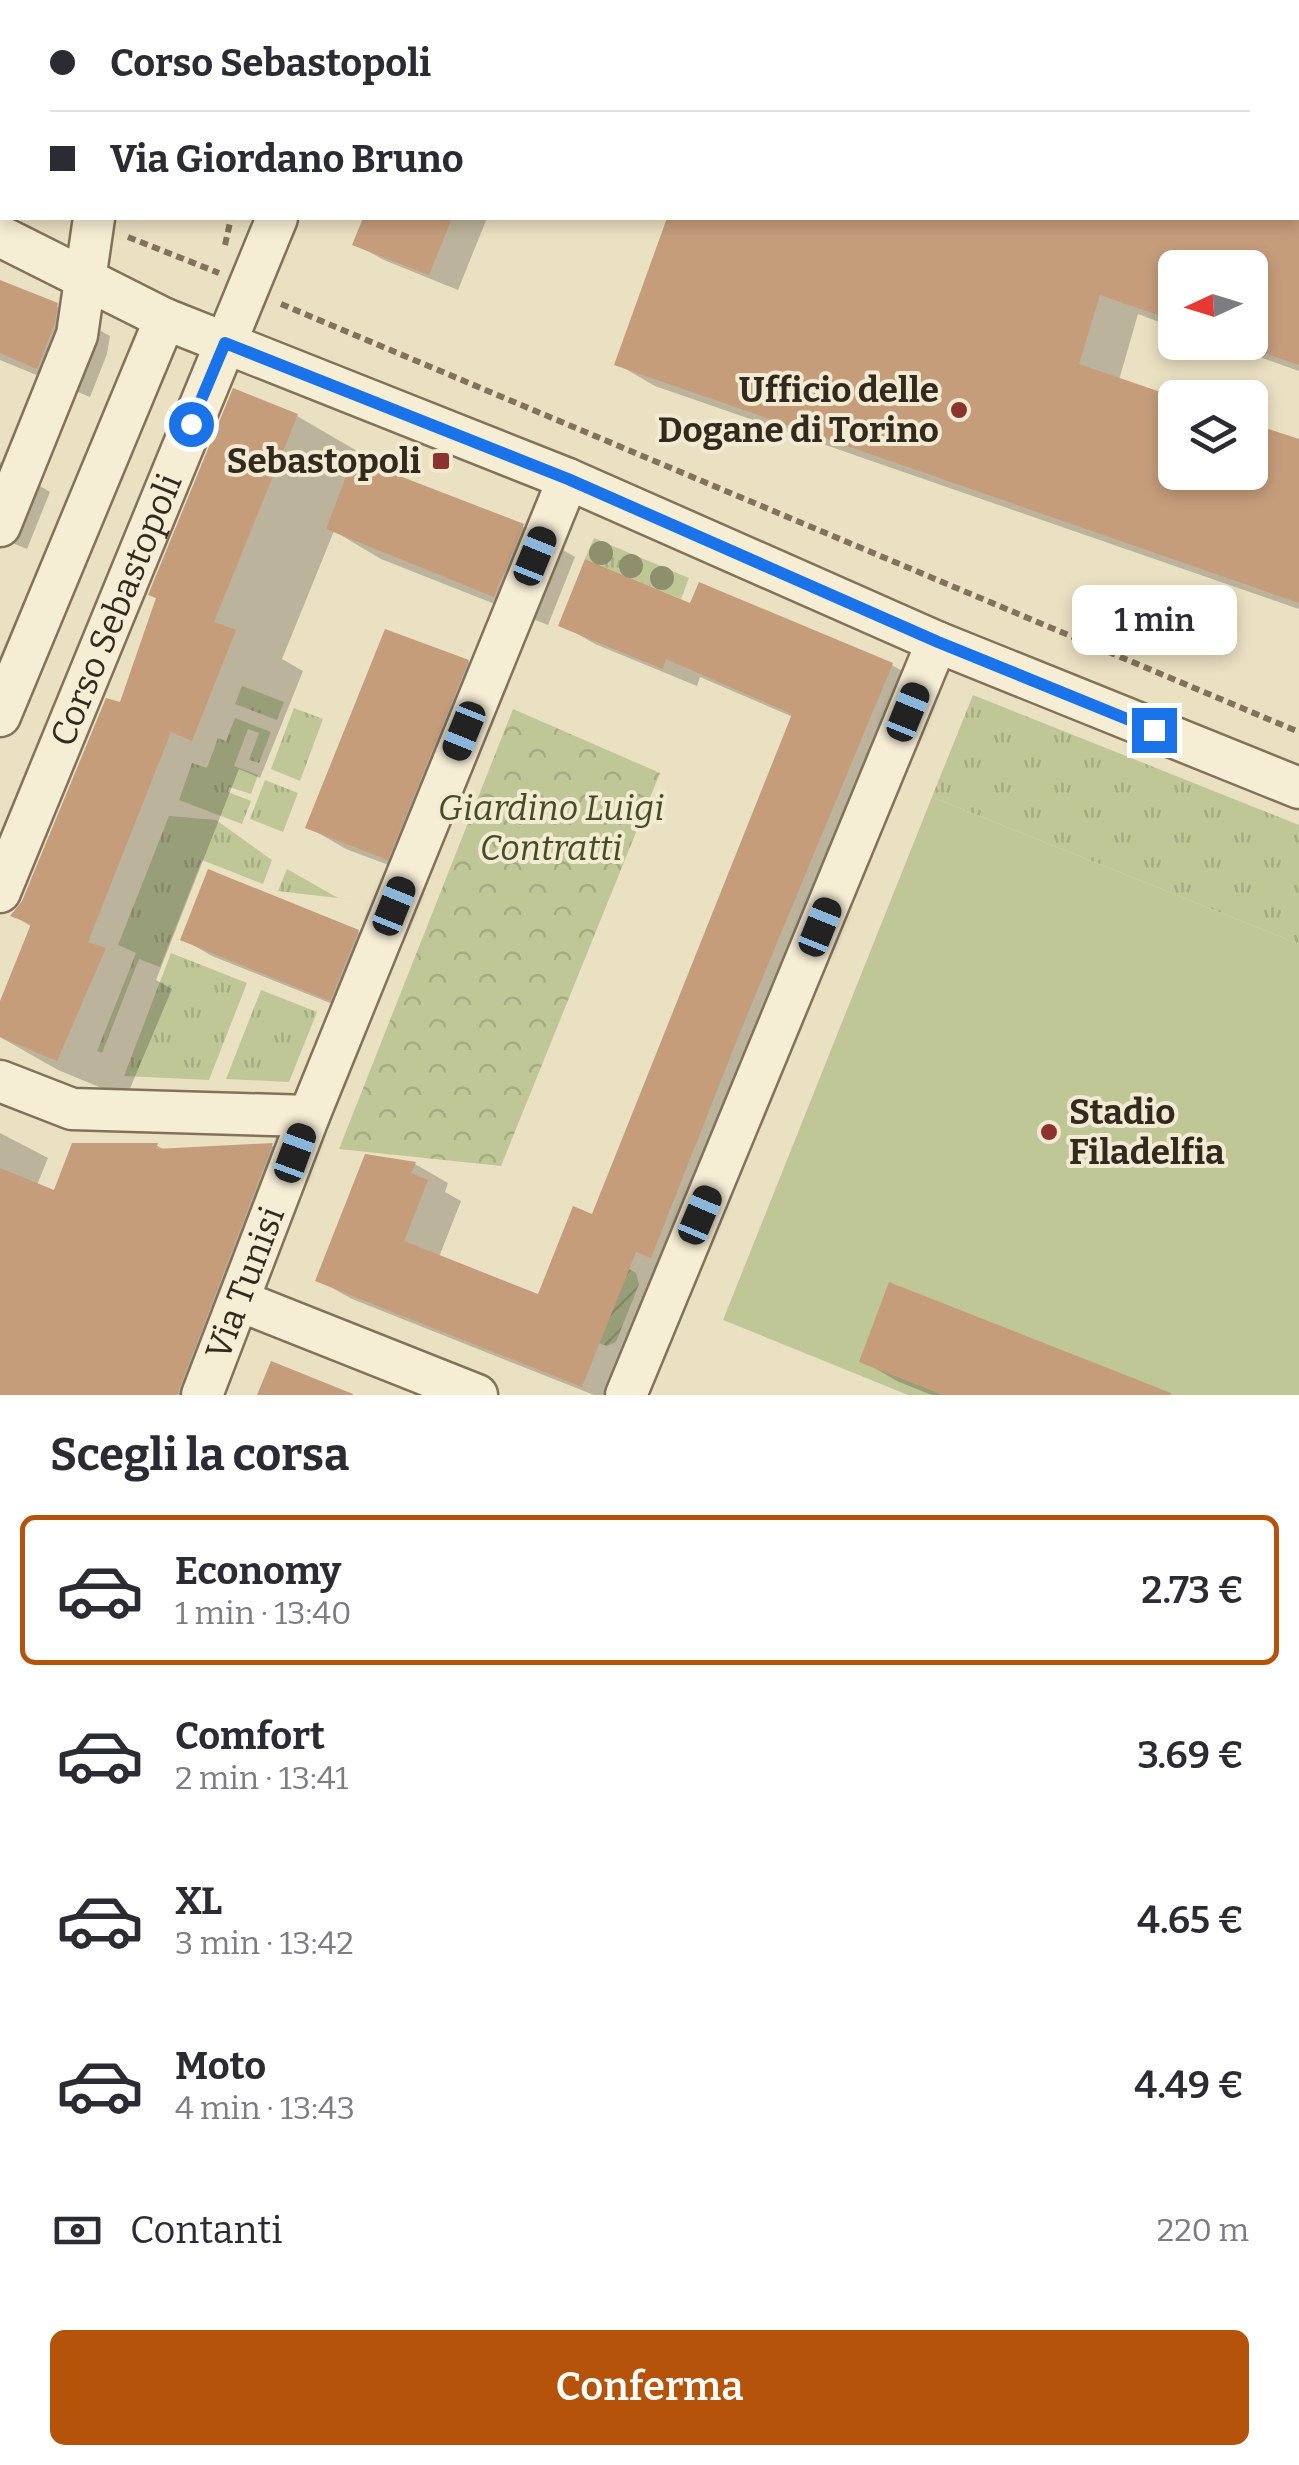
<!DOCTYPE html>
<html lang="it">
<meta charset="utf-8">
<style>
:root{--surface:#fff;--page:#f7f7f7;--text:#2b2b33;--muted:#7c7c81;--line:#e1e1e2;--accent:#b45309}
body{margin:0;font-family:Bitter,serif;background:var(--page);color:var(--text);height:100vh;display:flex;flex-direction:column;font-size:38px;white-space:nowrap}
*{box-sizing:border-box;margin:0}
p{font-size:32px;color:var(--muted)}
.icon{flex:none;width:55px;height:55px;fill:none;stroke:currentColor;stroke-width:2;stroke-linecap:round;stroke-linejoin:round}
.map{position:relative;height:1395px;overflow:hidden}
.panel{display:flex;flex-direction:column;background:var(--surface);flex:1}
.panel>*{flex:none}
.top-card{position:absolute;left:0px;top:0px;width:1300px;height:220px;box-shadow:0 5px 15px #0003;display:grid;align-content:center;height:220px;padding:0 50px;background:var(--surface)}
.needle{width:65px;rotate:266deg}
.tools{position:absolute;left:1158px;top:250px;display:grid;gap:20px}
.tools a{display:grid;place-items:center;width:110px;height:110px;border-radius:15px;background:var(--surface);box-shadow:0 5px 15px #0003;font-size:50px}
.end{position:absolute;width:45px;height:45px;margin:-22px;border:12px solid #1a73e8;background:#fff;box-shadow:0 0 0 5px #fff}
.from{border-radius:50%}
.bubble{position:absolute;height:70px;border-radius:15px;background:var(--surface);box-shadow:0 5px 15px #0003;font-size:32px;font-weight:600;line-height:70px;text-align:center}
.car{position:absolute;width:30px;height:60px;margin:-30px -15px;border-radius:12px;box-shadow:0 0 8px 2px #0007;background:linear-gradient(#222 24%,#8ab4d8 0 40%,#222 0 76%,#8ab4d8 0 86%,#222 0)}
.top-card b{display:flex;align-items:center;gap:35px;height:95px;font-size:38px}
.top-card b+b{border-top:2px solid var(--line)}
.top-card i{width:25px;height:25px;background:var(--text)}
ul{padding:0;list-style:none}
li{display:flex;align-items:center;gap:30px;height:150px;margin:0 20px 15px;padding:0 30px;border:5px solid transparent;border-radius:15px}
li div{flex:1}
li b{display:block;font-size:38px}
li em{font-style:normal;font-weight:600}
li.selected{border-color:var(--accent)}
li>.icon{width:90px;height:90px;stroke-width:1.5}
h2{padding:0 50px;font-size:45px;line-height:120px}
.pay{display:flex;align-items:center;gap:25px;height:110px;padding:0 50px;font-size:38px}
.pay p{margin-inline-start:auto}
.action{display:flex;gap:20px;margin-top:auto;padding:20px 50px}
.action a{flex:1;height:115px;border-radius:15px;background:var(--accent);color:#fff;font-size:40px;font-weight:600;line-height:115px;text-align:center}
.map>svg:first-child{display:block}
.grass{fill:url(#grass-tufts)}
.forest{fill:url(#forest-crowns)}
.garden{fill:url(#garden-furrows)}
.pitch{fill:#bfc797}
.shadow{fill:#0003}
.building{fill:#c59d7b}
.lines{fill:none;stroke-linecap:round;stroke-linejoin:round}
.minor-casing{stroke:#82725b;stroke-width:45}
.path{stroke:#82725b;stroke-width:6;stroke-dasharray:8 5;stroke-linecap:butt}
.minor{stroke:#f6edd5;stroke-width:40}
.tree{fill:#8e906c}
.route{stroke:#1a73e8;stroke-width:12}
.poi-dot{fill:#8c3330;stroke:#f2ead1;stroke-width:4}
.labels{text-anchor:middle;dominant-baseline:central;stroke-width:8;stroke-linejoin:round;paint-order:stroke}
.poi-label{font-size:35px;font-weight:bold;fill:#33291e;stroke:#f2ead1;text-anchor:end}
.street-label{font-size:35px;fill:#33291e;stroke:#f2ead1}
.park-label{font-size:35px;font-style:italic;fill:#434e26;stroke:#f2ead1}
</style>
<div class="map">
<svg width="1299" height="1395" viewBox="0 0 1299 1395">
<defs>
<pattern id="grass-tufts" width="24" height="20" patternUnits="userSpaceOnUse" patternTransform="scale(2.5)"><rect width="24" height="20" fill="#bfc797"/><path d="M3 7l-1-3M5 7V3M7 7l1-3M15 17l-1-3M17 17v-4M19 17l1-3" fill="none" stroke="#a5ab82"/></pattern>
<pattern id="forest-crowns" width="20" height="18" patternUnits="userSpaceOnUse" patternTransform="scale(2.5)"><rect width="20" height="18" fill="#bfc797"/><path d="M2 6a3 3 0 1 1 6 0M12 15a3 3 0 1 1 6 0" fill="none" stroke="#a5ab82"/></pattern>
<pattern id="garden-furrows" width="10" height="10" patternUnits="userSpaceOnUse" patternTransform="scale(2.5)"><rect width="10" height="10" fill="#bfc797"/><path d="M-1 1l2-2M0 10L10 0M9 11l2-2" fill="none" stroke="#a5ab82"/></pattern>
</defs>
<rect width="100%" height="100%" fill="#eae0c2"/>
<g class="grass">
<path d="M 594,538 L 689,578 L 681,599 L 585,559 Z"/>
<path d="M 242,686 L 284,702 L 277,720 L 235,704 Z"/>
<path d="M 973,695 L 1299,825 L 1299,944 L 932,797 Z"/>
<path d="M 294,708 L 323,719 L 300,781 L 271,769 Z"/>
<path d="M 235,718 L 271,732 L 259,763 L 249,760 L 259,733 L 248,729 L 234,766 L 258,775 L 251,794 L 229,787 L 228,792 L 251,801 L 242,824 L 179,800 L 192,763 L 207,768 L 218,738 L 226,741 Z"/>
<path d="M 265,780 L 298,793 L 283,832 L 250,819 Z"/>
<path d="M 169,816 L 216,820 L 272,860 L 263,884 L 202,860 L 160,967 L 139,959 L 102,1053 L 97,1051 L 136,953 L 118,945 Z"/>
<path d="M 287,869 L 338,898 L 363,901 L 278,891 Z"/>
<path d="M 171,953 L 247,983 L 209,1080 L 124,1076 Z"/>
<path d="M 261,990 L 317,1012 L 289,1082 L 226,1079 Z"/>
</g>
<path class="forest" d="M 513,709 L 660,773 L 501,1166 L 339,1149 Z"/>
<path class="garden" d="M 629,1269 L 636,1273 L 639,1284 L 616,1342 L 607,1346 L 599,1343 Z"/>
<path class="pitch" d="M 932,797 L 1299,944 L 1299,1395 L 908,1395 L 723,1320 Z"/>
<g class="shadow">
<path d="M 38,0 L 168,0 L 37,2 Z"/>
<path d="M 453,0 L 574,0 L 452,2 Z"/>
<path d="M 2,90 L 2,180 L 0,179 Z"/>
<path d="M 1298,202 L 1299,371 L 1217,342 L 1250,342 L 1250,268 L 1175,268 L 1175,328 L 1138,314 L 1119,380 L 1175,400 L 1175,472 L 1250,472 L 1250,425 L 1299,442 L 1299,609 L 655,386 L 617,364 L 670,218 L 1298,218 Z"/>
<path d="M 366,218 L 487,218 L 458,290 L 384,260 L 355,244 Z"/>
<path d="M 0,283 L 56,306 L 110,336 L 107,354 L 90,397 L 0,360 Z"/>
<path d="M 297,416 L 364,455 L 361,464 L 523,527 L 575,557 L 548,625 L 381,559 L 334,531 L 282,659 L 303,671 L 260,778 L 239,769 L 156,980 L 172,989 L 126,1098 L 58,1070 L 0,1037 L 0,1007 L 32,927 L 14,916 L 24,902 L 121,706 Z"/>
<path d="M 0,462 L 50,492 L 27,549 L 0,538 Z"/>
<path d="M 691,606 L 892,665 L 926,685 L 620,1395 L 594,1395 L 352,1299 L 318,1280 L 415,1164 L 448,1183 L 445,1192 L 461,1201 L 439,1257 L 540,1297 L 594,1217 L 793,717 L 700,677 L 697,686 L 595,644 L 562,625 Z"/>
<path d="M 468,662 L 505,684 L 426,879 L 346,849 L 308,827 Z"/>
<path d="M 358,932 L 386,949 L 360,1015 L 212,956 L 183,939 Z"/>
<path d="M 0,1133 L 48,1158 L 37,1185 L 56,1193 L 74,1146 L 158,1146 L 166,1151 L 272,1146 L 306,1165 L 219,1395 L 0,1395 Z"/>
<path d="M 862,1361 L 1168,1395 L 932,1395 L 899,1382 Z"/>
</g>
<g class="building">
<path d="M 363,218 L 452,218 L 429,275 L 352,245 Z"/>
<path d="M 667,218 L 1299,218 L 1299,365 L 1250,348 L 1250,268 L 1175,268 L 1175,321 L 1100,295 L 1079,364 L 1175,397 L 1175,472 L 1250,472 L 1250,423 L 1299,439 L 1299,603 L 614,365 Z"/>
<path d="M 0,280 L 58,303 L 55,323 L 37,369 L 0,353 Z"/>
<path d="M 233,388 L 298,414 L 214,622 L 236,630 L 192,741 L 171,732 L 88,942 L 106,948 L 57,1061 L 0,1037 L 0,1001 L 31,924 L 10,916 L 22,901 L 106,698 L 120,702 L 156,598 L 148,595 Z"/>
<path d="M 353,458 L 524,524 L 494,597 L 326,529 Z"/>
<path d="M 585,559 L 690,603 L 699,582 L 893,663 L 738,1037 L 651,1258 L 636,1252 L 582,1387 L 315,1281 L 365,1154 L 416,1162 L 411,1173 L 428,1180 L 404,1241 L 538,1294 L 573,1206 L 592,1214 L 792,714 L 666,659 L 663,669 L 558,626 Z"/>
<path d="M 385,629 L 469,660 L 388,860 L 305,828 Z"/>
<path d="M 208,869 L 359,930 L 330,1001 L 180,940 Z"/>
<path d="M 72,1143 L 158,1143 L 156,1149 L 273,1143 L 177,1395 L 0,1395 L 0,1168 L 54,1190 Z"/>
<path d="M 889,1282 L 1171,1393 L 1171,1395 L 943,1395 L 859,1362 Z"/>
<path d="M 271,1361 L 353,1394 L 353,1395 L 257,1395 Z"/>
</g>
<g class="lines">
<defs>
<g id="minor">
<path d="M 1067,0 L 1074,2"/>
<path d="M 1204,0 L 1211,2"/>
<path d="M 179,2 L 180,0"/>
<path d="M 372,2 L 374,0"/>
<path d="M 1298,31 L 1299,32"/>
<path d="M 1298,77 L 1299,77"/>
<path d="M 0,236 L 165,319 L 568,479 L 937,642 L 1299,788"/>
<path d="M 0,526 L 77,335 L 94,218"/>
<path d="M 0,716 L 165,319"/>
<path id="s1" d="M 0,892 L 277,218"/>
<path d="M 0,1081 L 72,1109 L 309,1116 L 568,479"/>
<path d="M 240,1301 L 477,1395"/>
<path id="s2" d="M 202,1395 L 309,1116"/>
<path d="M 626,1395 L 937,642"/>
</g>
</defs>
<use href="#minor" class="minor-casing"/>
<g class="path">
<path d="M 316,2 L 317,0"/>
<path d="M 0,186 L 2,187"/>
<path d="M 128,237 L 219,273"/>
<path d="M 225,245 L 231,218"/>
<path d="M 281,304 L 1299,732"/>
</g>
<use href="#minor" class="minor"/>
</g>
<g class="tree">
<circle cx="601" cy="553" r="12"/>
<circle cx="631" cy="566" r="12"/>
<circle cx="662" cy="578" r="12"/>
</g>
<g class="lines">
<path class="route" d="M 191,424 L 225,343 L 568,479 L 938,642 L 1154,730"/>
</g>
<g class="poi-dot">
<circle cx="959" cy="410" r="10"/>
<rect x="431" y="451" width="20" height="20" rx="5"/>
<circle cx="1049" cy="1132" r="10"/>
</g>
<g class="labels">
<g class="poi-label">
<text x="939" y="390">Ufficio delle<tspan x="939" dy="40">Dogane di Torino</tspan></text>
<text x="421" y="461">Sebastopoli</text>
<text x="1069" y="1112" text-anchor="start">Stadio<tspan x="1069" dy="40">Filadelfia</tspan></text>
</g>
<g class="street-label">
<text stroke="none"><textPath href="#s1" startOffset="305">Corso Sebastopoli</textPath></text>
<text stroke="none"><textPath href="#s2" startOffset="120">Via Tunisi</textPath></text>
</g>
<g class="park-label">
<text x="551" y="808">Giardino Luigi<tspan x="551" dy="40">Contratti</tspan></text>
</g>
</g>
</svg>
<div class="tools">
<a><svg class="needle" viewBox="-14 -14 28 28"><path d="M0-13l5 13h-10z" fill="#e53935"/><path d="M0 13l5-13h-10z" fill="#7c7c81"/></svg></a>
<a><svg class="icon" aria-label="layers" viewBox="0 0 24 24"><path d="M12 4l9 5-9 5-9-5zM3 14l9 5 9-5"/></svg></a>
</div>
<i class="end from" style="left:191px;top:424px"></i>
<i class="end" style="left:1154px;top:730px"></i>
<div class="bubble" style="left:1072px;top:585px;width:165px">1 min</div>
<i class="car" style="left:535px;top:556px;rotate:22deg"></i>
<i class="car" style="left:908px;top:712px;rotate:22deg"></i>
<i class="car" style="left:464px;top:731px;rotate:202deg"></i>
<i class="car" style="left:394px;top:906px;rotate:22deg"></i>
<i class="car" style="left:820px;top:927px;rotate:22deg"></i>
<i class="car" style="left:295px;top:1153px;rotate:20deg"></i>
<i class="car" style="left:700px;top:1215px;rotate:23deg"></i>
<div class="top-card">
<b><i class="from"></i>Corso Sebastopoli</b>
<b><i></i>Via Giordano Bruno</b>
</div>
</div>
<section class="panel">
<h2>Scegli la corsa</h2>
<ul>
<li class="selected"><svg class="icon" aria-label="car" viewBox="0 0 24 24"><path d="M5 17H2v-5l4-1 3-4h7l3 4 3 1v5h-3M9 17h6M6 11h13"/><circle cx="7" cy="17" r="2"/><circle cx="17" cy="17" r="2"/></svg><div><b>Economy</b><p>1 min · 13:40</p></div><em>2.73 €</em></li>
<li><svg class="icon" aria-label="car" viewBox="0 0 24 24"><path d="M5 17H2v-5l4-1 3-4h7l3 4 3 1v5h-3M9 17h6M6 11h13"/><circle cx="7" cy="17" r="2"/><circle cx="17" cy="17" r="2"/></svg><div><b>Comfort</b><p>2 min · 13:41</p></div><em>3.69 €</em></li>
<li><svg class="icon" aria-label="car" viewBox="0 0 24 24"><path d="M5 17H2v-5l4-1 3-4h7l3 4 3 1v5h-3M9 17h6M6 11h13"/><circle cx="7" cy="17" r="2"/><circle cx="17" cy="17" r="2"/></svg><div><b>XL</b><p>3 min · 13:42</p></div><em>4.65 €</em></li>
<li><svg class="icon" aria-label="car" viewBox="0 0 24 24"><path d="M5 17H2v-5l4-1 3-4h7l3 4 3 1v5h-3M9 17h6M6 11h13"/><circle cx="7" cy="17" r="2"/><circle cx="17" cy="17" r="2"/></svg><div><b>Moto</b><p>4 min · 13:43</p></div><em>4.49 €</em></li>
</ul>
<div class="pay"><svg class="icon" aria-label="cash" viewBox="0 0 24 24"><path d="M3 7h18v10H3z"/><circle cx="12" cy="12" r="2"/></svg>Contanti<p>220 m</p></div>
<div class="action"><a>Conferma</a></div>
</section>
